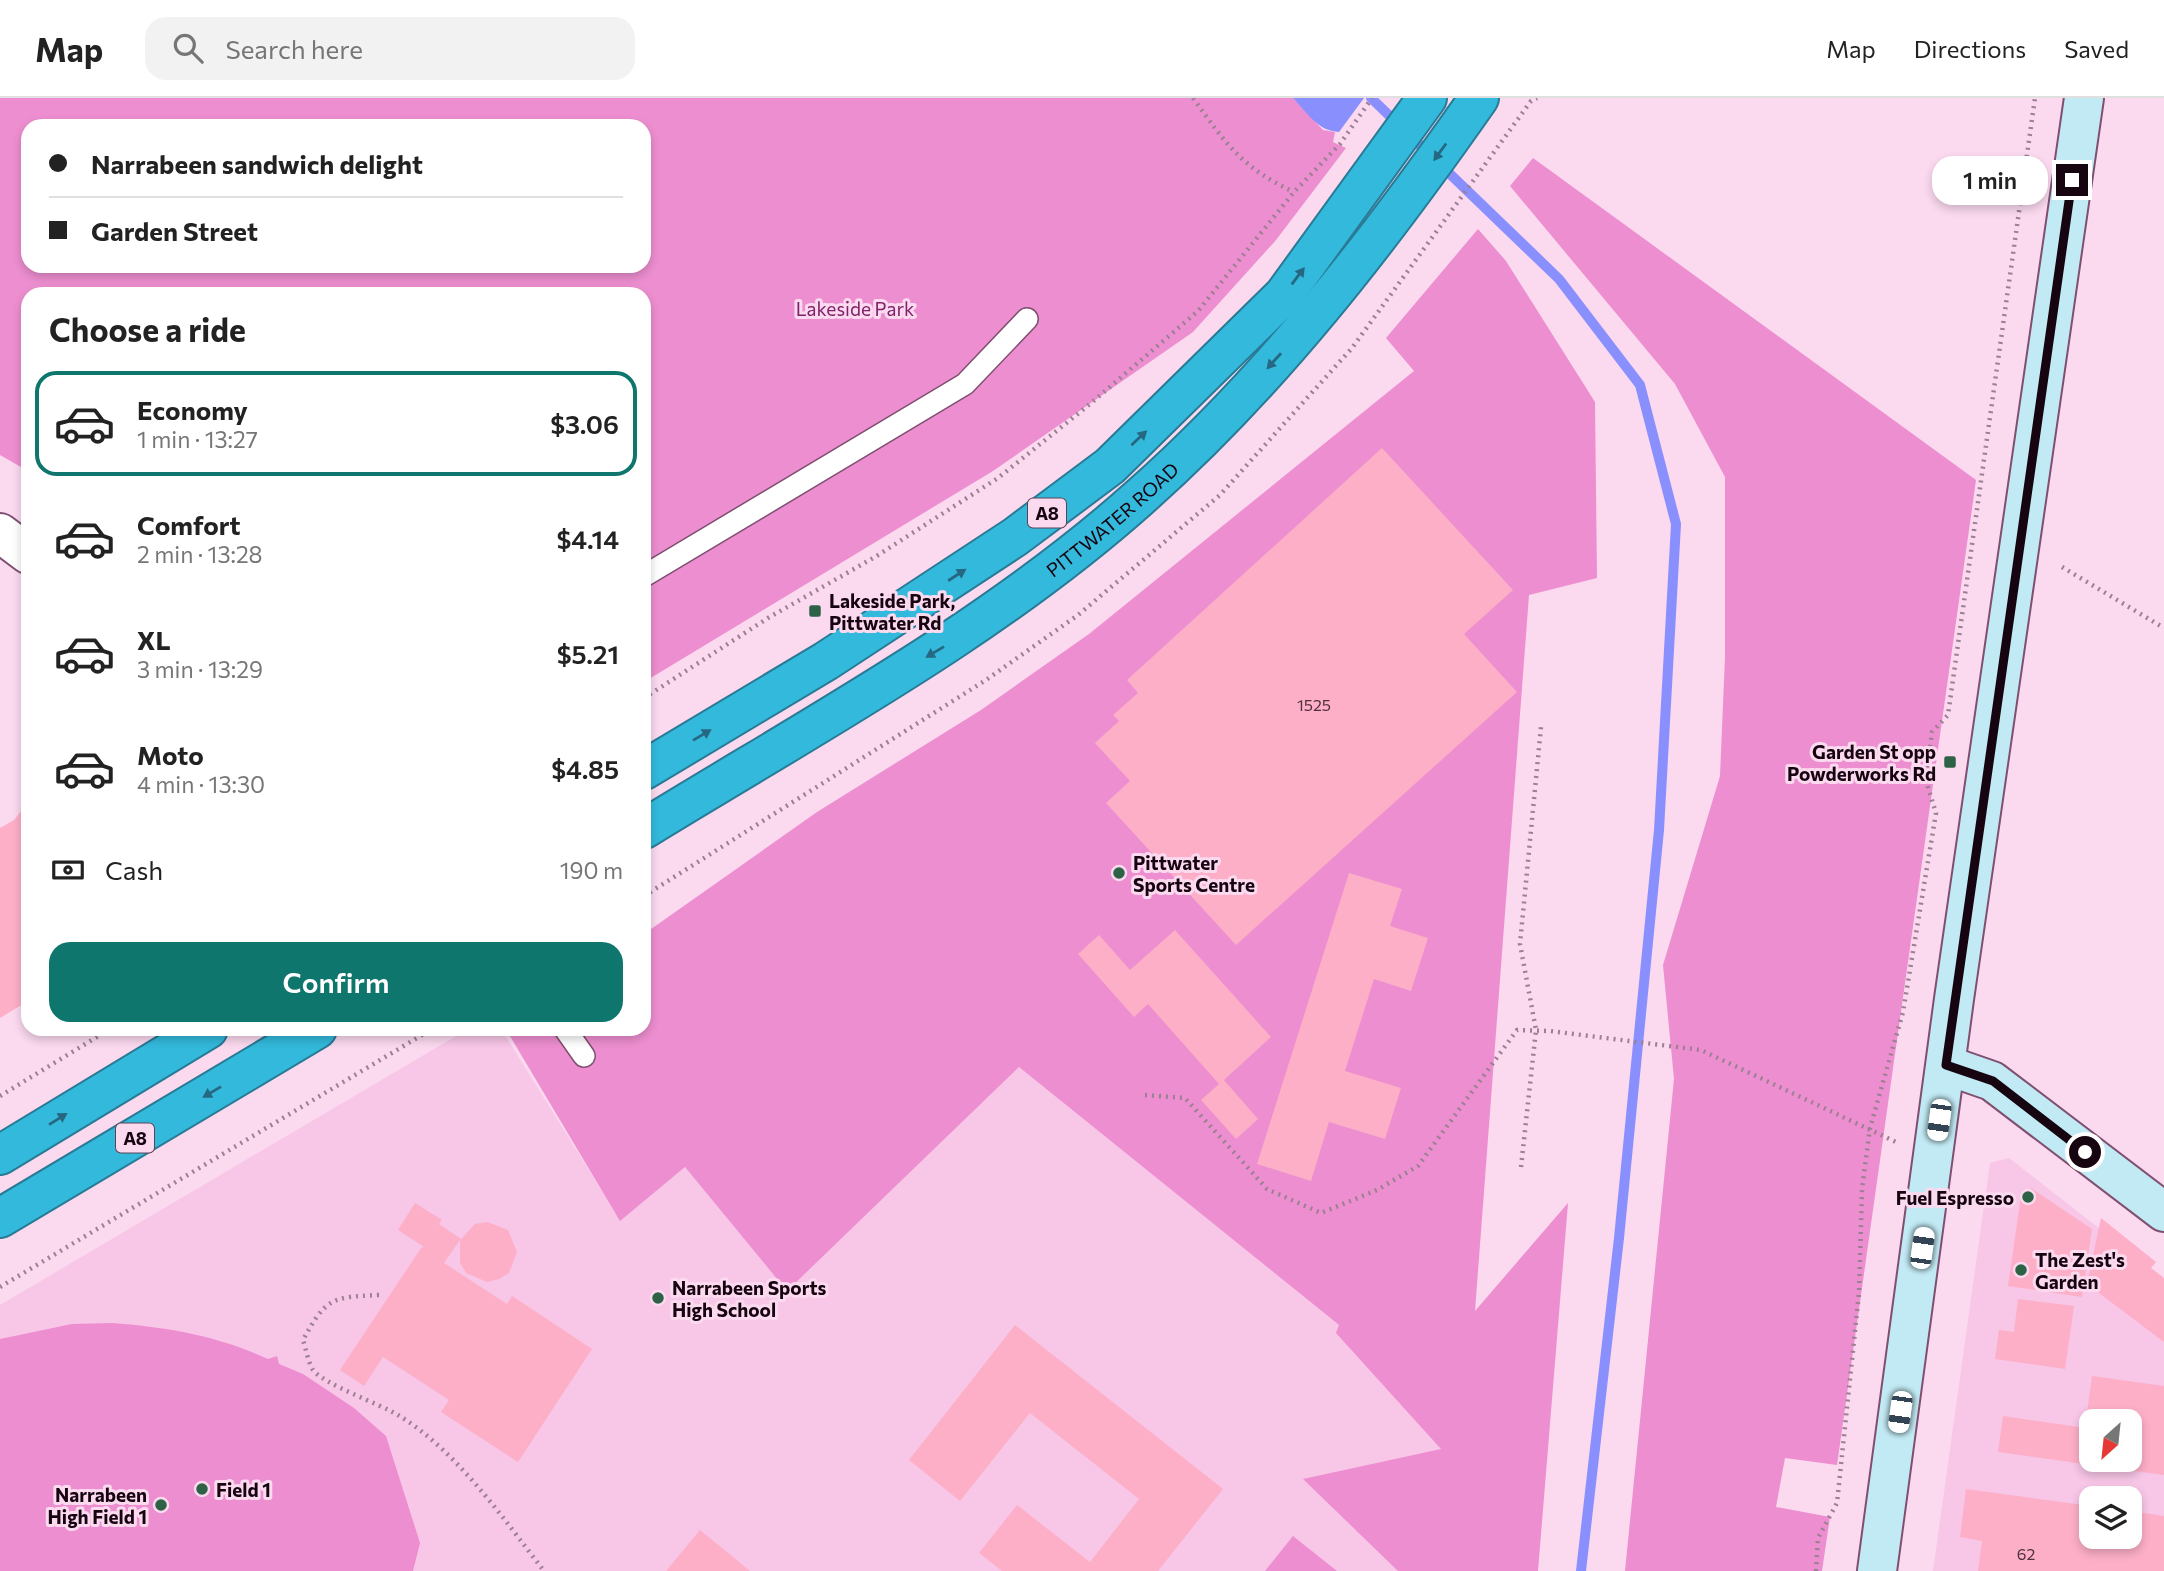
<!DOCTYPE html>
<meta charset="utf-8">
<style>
:root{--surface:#fff;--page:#f2f2f2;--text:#222;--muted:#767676;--line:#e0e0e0;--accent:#0f766e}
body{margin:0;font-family:Commissioner,sans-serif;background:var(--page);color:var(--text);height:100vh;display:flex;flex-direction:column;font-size:26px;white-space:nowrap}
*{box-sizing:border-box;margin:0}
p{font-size:23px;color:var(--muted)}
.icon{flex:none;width:38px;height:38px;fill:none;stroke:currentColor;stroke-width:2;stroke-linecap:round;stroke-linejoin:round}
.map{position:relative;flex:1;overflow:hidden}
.side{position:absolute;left:21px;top:189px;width:630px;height:749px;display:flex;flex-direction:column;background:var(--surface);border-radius:21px;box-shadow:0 4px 10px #0003}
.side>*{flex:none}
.top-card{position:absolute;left:21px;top:21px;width:630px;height:154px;border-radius:21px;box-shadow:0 4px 10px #0003;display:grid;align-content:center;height:154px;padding:0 28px;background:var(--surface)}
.needle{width:46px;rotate:207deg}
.controls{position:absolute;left:2079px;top:1311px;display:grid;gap:14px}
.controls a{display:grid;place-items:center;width:63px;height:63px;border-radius:14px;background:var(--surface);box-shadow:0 4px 10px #0003;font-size:35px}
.end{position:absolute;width:32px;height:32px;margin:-16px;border:9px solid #160511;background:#fff;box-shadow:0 0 0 4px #fff}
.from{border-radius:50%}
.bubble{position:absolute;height:49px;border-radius:21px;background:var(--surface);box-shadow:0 4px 10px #0003;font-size:23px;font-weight:600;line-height:49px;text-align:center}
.car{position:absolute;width:21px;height:42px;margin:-21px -10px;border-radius:9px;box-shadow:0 0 5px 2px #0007;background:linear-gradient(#fff 24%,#345 0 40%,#fff 0 76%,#345 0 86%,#fff 0)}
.top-card b{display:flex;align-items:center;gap:24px;height:66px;font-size:26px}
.top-card b+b{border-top:2px solid var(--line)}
.top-card i{width:18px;height:18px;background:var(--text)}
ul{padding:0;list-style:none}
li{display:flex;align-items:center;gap:21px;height:105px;margin:0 14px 10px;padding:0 14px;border:4px solid transparent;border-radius:21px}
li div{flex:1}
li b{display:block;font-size:26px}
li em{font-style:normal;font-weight:600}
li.active{border-color:var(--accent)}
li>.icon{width:63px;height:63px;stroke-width:1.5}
h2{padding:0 28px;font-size:32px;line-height:84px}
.pay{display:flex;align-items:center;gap:18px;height:77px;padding:0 28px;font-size:26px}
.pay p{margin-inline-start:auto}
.action{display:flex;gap:14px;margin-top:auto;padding:14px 28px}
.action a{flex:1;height:80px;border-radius:21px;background:var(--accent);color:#fff;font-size:28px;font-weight:600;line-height:80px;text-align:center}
header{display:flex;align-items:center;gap:42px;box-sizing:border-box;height:98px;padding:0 35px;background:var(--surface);border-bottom:2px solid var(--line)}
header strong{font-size:33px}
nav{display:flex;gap:38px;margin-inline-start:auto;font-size:24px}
.search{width:490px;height:63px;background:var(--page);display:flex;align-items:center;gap:18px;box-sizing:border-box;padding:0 24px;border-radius:21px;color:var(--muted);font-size:26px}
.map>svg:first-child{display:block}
.built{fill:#f8c6e7;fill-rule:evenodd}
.green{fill:#ed8ed0;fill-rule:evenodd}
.water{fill:#8a8ffe}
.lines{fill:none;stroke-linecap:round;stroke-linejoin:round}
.stream{stroke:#8a8ffe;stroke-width:10}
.building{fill:#fdafc7;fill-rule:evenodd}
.lane-casing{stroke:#7f4f70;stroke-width:24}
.street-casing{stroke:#7f4f70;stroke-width:42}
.secondary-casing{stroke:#7f4f70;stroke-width:42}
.highway-casing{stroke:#297a95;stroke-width:42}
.path{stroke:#9b8092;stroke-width:4.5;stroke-dasharray:2 5;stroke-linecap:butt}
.lane{stroke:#fff;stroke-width:21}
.street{stroke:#fff;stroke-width:38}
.secondary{stroke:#c2eaf4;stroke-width:38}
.highway{stroke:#33b9dc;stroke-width:38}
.oneway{fill:#266881}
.route{stroke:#160511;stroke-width:9}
.poi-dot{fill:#2d6247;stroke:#fbd9ef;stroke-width:2.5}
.labels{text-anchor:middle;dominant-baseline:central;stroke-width:6;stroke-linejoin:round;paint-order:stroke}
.number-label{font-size:16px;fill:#50303e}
.shield{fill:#fbd9ef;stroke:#5b4554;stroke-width:2}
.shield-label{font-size:18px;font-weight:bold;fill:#160511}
.park-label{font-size:19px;fill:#802169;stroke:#fbd9ef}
.street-label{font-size:19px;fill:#160511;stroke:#fbd9ef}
.poi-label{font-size:19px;font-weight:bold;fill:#160511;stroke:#fbd9ef;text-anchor:start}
</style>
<header>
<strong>Map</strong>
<div class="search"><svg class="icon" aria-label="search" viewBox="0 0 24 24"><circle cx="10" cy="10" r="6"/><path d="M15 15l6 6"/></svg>Search here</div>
<nav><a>Map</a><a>Directions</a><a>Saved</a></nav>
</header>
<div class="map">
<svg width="2164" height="1473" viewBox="0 0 2164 1473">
<rect width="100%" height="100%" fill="#fbd9ef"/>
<g class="built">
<path d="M 468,931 L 501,931 L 620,1122 L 685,1069 L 787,1193 L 1019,969 L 1465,1329 L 1463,1473 L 0,1473 L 0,1207 Z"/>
<path d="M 2009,1060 L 2164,1181 L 2164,1473 L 1933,1473 L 1990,1065 ZM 2091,1323 L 2130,1323 L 2130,1362 L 2091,1362 ZM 2091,1400 L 2130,1400 L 2130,1438 L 2091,1438 Z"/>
</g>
<g class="green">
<path d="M 0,0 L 1293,0 L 1323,32 L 1335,34 L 1333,44 L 1346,50 L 1276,142 L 1193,234 L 993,373 L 644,584 L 644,196 L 28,196 L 28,373 L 0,357 ZM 28,28 L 644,28 L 644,168 L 28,168 Z"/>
<path d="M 1533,60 L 1976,382 L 1837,1367 L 1785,1360 L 1776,1409 L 1830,1419 L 1822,1473 L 1625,1473 L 1674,981 L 1663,867 L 1720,678 L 1725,559 L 1725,379 L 1675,286 L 1510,88 Z"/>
<path d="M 1478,131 L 1506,163 L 1595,304 L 1597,480 L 1529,497 L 1475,1213 L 1568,1105 L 1538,1473 L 1398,1473 L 1303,1381 L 1441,1351 L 1336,1235 L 1339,1227 L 1019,969 L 787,1193 L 685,1069 L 620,1123 L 507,933 L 644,931 L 644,836 L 817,714 L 981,612 L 1089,536 L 1414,273 L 1386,240 Z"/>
<path d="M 112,1225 C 167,1229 218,1238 268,1261 L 277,1258 L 279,1266 L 303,1276 L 354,1310 L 386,1338 L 420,1445 L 413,1473 L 0,1473 L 0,1241 L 72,1226 Z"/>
<path d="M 1293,1438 L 1337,1473 L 1265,1473 Z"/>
</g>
<path class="water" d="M 1293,0 L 1364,0 L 1339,34 C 1318,33 1307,15 1293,0 Z"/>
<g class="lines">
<path class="stream" d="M 1371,0 L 1559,181 L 1640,287 L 1676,426 L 1659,732 L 1619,1140 L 1581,1473"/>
</g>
<g class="building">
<path d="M 1382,350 L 1513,492 L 1464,536 L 1517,594 L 1236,847 L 1106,705 L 1130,683 L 1095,645 L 1119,623 L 1113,617 L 1138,595 L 1127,582 Z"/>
<path d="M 28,704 L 28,903 L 0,920 L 0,730 L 14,722 Z"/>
<path d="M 1349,775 L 1402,791 L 1390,828 L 1428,840 L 1411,893 L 1374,881 L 1345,973 L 1401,990 L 1385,1041 L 1329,1024 L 1311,1083 L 1257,1066 Z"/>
<path d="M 1175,832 L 1271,939 L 1224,982 L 1258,1021 L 1236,1041 L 1201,1002 L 1219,986 L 1148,906 L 1134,919 L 1078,856 L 1099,837 L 1130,872 Z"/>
<path d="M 2031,1090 L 2092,1131 L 2082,1199 L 2008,1188 L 2021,1098 Z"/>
<path d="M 415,1105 L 442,1122 L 439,1126 L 461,1141 L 475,1126 L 487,1124 L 508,1132 L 517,1154 L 509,1175 L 499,1181 L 487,1184 L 466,1175 L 460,1165 L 460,1142 L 444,1165 L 507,1206 L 512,1198 L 592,1251 L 518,1364 L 441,1314 L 449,1302 L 383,1259 L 364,1288 L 340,1272 L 421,1150 L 424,1149 L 398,1132 Z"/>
<path d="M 2101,1120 L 2156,1164 L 2151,1170 L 2164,1180 L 2164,1244 L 2087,1186 Z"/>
<path d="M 2018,1201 L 2074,1208 L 2065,1271 L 1995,1261 L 1999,1232 L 2014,1234 Z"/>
<path d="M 1015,1227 L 1223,1391 L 1158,1473 L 1002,1473 L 979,1455 L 1017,1407 L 1090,1464 L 1139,1401 L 1030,1315 L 960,1403 L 909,1362 Z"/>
<path d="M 2092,1278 L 2164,1288 L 2164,1377 L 1998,1354 L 2003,1318 L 2085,1330 ZM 2091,1323 L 2130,1323 L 2130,1362 L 2091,1362 Z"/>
<path d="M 1966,1391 L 2091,1408 L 2091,1438 L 2130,1438 L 2130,1413 L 2164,1418 L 2164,1473 L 1978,1473 L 1982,1443 L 1960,1439 Z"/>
<path d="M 700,1432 L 750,1473 L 666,1473 Z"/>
</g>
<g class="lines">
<defs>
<g id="lane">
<path d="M 644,478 L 965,286 L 1027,221"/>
<path d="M 565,931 L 584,958"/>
</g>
<path id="street" d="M 0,435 L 28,456"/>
<g id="secondary">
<path d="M 1946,967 L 1992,983 L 2164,1114"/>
<path d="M 1877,1473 L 1954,901 L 2084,0"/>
</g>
<g id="highway">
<path d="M 644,672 L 826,563 L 1015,439 L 1110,368 L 1284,197 L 1427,0"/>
<path id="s1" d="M 644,731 C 813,627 991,532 1140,399 C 1271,283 1379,143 1479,0"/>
<path d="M 0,1057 L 208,931"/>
<path d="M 0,1120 L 317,931"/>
</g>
</defs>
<use href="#lane" class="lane-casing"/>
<use href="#street" class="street-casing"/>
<use href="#secondary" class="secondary-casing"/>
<use href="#highway" class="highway-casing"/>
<g class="path">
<path d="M 1193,0 C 1226,46 1242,70 1294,94"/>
<path d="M 2062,469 L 2164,530"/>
<path d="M 644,600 L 768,520 L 875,459 L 998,380 L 1090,306 L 1198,213 L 1294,94 L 1340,46 L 1372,0"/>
<path d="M 644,798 L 986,582 L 1078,517 L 1220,397 L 1352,250 L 1531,3 L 1537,0"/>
<path d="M 1145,997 L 1185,1000 L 1267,1091 L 1321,1115 L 1377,1092 L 1418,1068 L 1517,932 L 1550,933 L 1701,952 L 1896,1044"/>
<path d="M 0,998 L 110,931"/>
<path d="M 1521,1069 L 1536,932 L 1520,846 L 1541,629"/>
<path d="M 0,1189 L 432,931"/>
<path d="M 379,1197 C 331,1199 326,1200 303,1242 C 306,1251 308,1264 313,1272 C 323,1286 380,1306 398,1317 C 456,1352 503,1420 544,1473"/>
<path d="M 1816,1473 L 1818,1440 L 1837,1405 L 1859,1195 L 1862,1091 L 1870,1030 L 1903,914 L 1936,715 L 1926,683 L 1932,634 L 1948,617 L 2035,0"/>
</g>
<use href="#lane" class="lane"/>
<use href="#street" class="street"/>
<use href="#secondary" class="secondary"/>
<use href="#highway" class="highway"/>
</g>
<defs><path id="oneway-solid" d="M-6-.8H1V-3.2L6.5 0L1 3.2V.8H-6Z" transform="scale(1.75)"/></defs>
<g class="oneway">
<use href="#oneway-solid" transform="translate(1440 54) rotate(126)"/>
<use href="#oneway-solid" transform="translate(1298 178) rotate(-53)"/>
<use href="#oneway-solid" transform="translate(1274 263) rotate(132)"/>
<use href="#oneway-solid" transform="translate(1139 340) rotate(-43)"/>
<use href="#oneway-solid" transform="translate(957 477) rotate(-33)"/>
<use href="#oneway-solid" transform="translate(935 554) rotate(149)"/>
<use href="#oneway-solid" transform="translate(702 637) rotate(-31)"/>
<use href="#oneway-solid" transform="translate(212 994) rotate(149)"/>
<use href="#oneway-solid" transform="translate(58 1021) rotate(-32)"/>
</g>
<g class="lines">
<path class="route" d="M 2072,82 L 1946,967 L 1993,983 L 2085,1054"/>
</g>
<g class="poi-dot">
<rect x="808" y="506" width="14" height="14" rx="3.5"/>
<rect x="1943" y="657" width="14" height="14" rx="3.5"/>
<circle cx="1119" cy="775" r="7"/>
<circle cx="2028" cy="1099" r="7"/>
<circle cx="2021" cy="1172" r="7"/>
<circle cx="658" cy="1200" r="7"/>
<circle cx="202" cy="1391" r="7"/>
<circle cx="161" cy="1407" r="7"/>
</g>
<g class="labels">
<g class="number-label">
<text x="1314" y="606">1525</text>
<text x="2026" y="1455">62</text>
</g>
<g class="shield">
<rect x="1028" y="400.5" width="38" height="29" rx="5"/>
<rect x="116" y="1025.5" width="38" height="29" rx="5"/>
</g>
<g class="shield-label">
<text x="1047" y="415">A8</text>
<text x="135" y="1040">A8</text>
</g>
<g class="park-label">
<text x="855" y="210">Lakeside Park</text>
</g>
<g class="street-label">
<text stroke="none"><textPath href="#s1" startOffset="562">PITTWATER ROAD</textPath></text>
</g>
<g class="poi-label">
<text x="829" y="502">Lakeside Park,<tspan x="829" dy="22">Pittwater Rd</tspan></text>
<text x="1936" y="653" text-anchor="end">Garden St opp<tspan x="1936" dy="22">Powderworks Rd</tspan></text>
<text x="1133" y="764">Pittwater<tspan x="1133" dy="22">Sports Centre</tspan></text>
<text x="2014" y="1099" text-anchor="end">Fuel Espresso</text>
<text x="2035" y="1161">The Zest's<tspan x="2035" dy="22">Garden</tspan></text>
<text x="672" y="1189">Narrabeen Sports<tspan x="672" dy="22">High School</tspan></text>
<text x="216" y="1391">Field 1</text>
<text x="147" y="1396" text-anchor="end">Narrabeen<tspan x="147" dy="22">High Field 1</tspan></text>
</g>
</g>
</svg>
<div class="controls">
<a><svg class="needle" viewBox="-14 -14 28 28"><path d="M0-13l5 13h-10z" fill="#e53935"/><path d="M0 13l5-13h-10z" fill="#767676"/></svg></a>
<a><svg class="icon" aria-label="layers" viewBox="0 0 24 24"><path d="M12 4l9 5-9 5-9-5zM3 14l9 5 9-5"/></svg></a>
</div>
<i class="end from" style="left:2085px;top:1054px"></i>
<i class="end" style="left:2072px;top:82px"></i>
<div class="bubble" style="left:1932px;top:58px;width:116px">1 min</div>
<i class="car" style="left:1939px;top:1022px;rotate:188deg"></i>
<i class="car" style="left:1922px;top:1150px;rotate:8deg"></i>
<i class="car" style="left:1900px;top:1314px;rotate:188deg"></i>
<div class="top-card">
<b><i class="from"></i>Narrabeen sandwich delight</b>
<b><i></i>Garden Street</b>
</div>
<section class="side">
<h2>Choose a ride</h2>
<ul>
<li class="active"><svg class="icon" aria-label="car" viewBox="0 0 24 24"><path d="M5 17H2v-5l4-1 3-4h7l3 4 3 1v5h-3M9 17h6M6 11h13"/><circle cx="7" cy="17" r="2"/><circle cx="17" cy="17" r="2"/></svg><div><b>Economy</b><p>1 min · 13:27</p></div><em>$3.06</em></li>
<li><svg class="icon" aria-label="car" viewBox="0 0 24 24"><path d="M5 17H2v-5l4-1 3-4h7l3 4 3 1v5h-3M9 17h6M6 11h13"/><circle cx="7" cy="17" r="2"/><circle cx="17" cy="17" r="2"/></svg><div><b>Comfort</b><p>2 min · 13:28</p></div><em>$4.14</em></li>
<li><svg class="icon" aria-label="car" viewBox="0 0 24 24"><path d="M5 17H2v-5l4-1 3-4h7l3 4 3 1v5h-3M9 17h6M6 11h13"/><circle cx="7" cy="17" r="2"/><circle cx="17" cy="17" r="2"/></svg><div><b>XL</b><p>3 min · 13:29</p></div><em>$5.21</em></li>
<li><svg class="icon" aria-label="car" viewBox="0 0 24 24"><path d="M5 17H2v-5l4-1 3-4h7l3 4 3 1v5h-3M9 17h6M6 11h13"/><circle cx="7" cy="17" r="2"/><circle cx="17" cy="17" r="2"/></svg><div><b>Moto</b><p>4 min · 13:30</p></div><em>$4.85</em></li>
</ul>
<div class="pay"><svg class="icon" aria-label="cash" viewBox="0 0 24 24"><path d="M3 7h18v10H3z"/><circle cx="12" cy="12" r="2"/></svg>Cash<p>190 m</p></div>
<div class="action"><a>Confirm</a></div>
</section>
</div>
